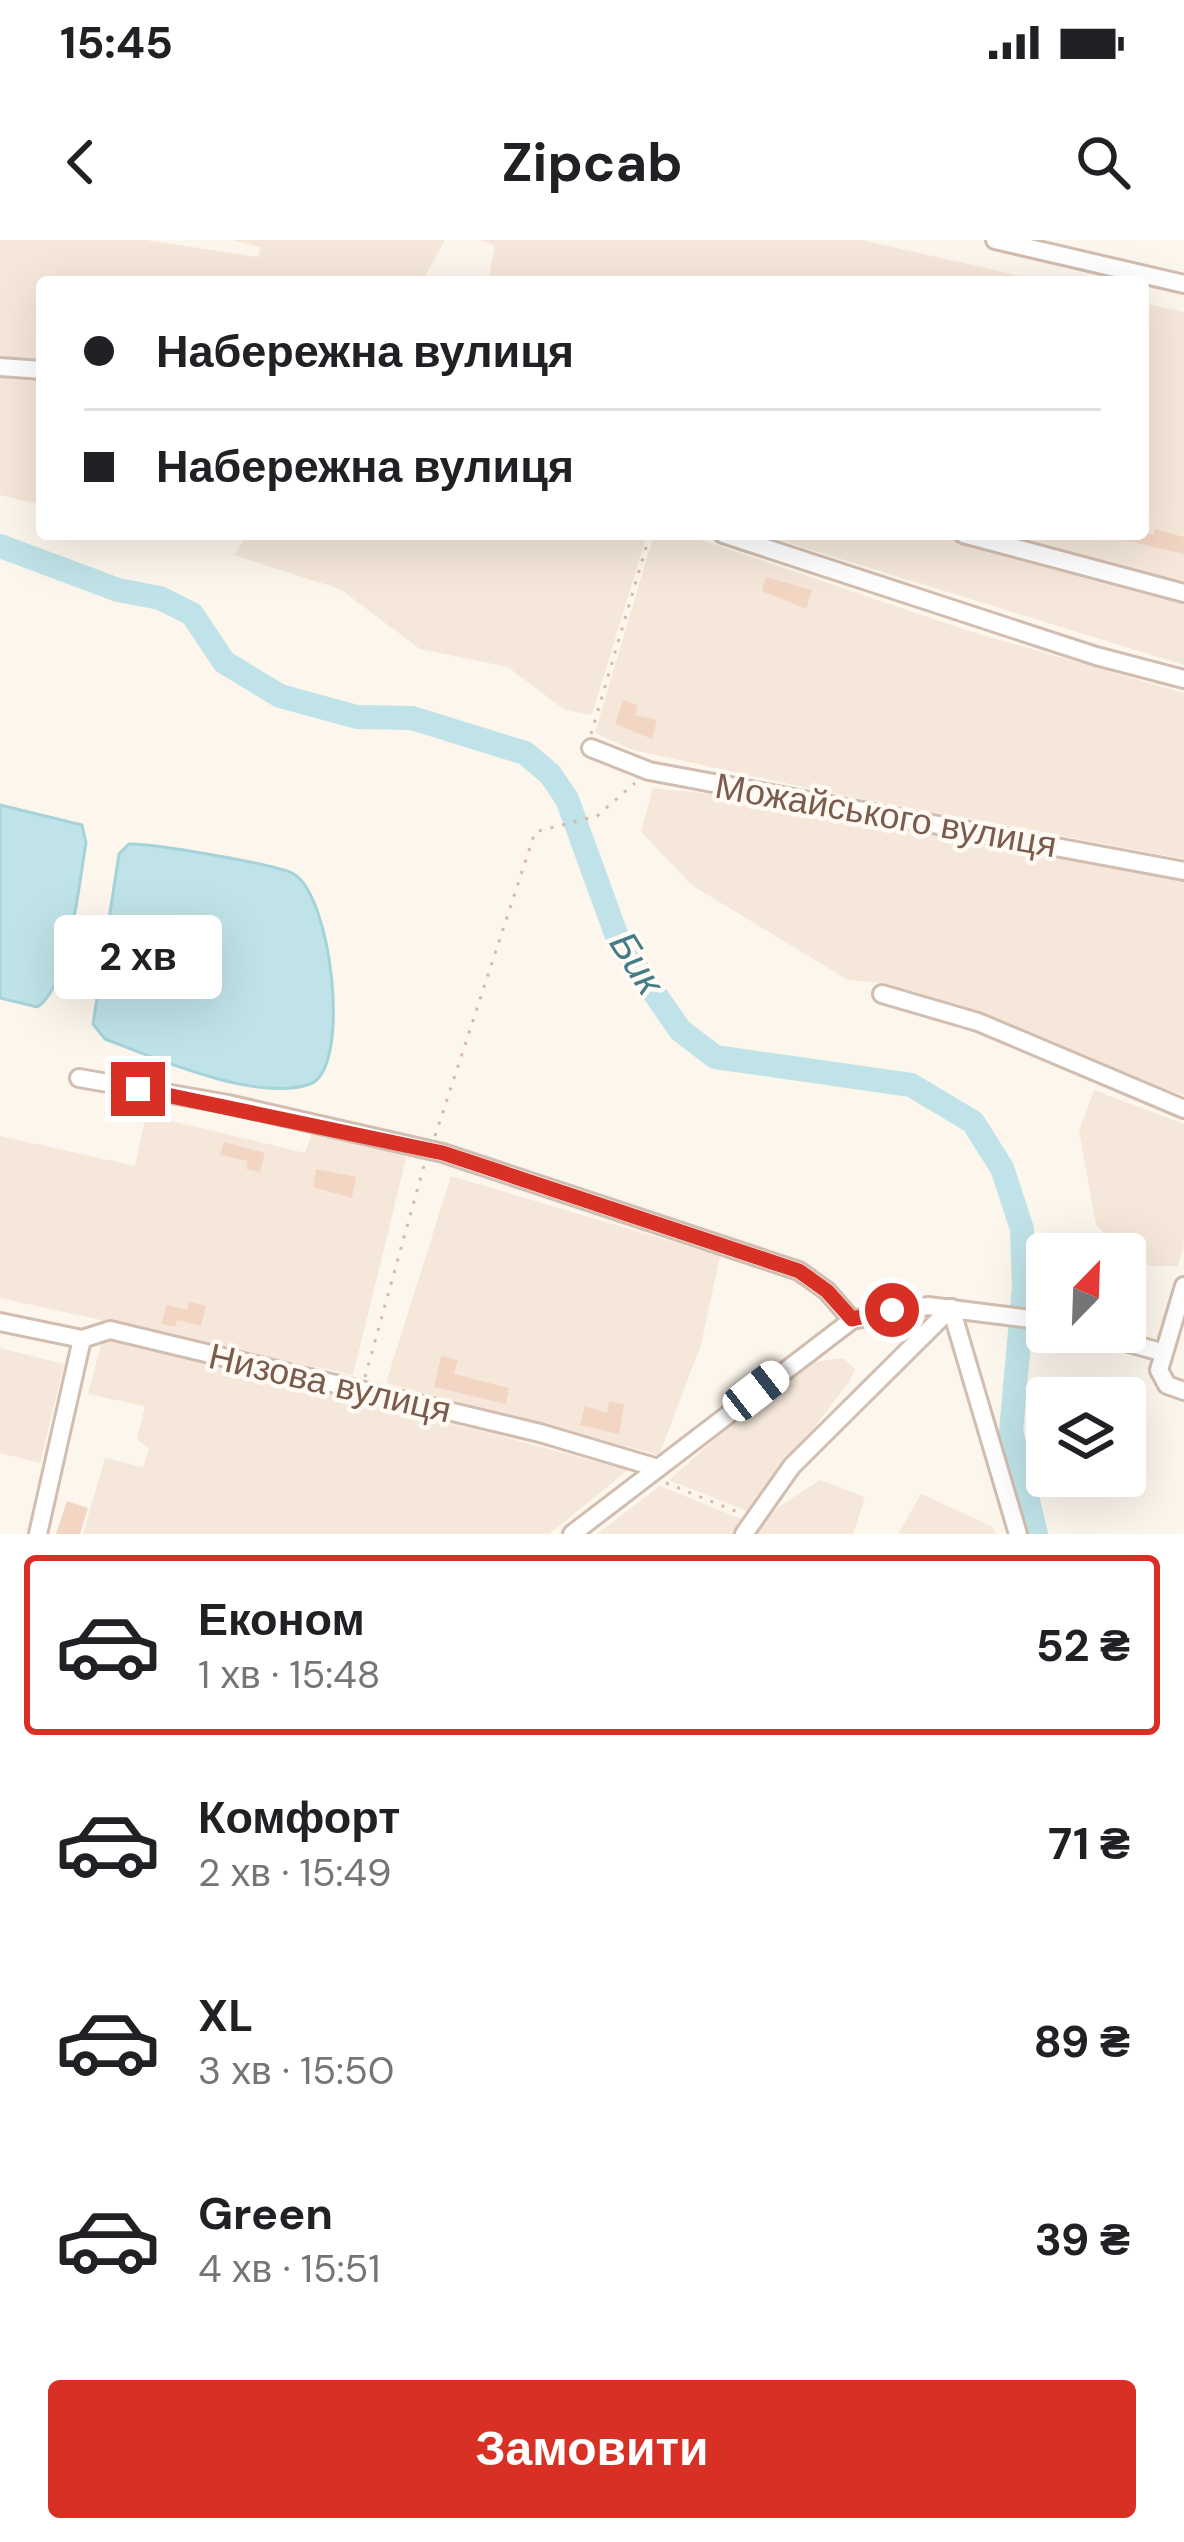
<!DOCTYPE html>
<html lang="uk">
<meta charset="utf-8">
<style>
:root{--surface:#fff;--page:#f2f2f2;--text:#202124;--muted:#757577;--line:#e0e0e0;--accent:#d93025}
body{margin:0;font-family:"DM Sans",sans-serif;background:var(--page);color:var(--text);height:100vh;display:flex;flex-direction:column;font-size:45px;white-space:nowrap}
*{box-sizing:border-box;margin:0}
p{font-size:39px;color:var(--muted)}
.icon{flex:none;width:66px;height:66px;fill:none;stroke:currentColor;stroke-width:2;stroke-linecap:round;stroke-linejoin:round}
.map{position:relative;height:1294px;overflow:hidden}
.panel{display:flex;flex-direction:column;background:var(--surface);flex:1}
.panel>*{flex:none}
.banner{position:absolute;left:36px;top:36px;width:1113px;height:264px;border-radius:12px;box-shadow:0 12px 48px #0002;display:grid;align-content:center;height:264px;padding:0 48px;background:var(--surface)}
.needle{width:78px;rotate:23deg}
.fabs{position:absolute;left:1026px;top:993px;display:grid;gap:24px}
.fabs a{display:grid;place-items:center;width:120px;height:120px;border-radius:12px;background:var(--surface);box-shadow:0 12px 48px #0002;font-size:60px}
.end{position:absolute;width:54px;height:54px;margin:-27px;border:15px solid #d93025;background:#fff;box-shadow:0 0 0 6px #fff}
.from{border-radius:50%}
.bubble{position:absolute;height:84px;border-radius:12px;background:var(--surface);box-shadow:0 12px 48px #0002;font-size:39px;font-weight:700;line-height:84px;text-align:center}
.car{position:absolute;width:36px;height:72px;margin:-36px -18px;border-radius:15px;box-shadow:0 0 9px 3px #0007;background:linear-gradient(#fff 24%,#345 0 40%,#fff 0 76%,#345 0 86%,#fff 0)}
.banner b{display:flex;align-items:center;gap:42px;height:114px;font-size:45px}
.banner b+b{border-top:3px solid var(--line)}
.banner i{width:30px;height:30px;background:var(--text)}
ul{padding:21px 0 0;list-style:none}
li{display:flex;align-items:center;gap:36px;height:180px;margin:0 24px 18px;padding:0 24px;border:6px solid transparent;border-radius:12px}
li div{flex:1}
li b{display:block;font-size:45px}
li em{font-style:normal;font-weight:700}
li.on{border-color:var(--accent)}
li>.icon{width:108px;height:108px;stroke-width:1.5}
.action{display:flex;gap:24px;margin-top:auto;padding:24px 48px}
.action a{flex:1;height:138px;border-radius:12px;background:var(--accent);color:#fff;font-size:48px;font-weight:700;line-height:138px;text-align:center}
.status{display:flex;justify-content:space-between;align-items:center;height:84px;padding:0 60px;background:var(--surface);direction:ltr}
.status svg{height:33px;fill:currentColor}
header{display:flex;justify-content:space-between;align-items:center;height:156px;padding:0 48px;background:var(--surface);font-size:54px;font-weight:700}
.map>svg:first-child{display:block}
.residential{fill:#f5e8da}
.water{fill:#bfe3e8;stroke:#a5d3da;stroke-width:3}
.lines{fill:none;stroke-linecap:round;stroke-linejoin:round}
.river{stroke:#bfe3e8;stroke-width:24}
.building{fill:#f3d5c3}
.street-casing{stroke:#d1beb0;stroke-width:22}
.path{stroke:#d9b8a5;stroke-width:3;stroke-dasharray:3 9;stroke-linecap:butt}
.street{stroke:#fff;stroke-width:16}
.route{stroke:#d93025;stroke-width:15}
.labels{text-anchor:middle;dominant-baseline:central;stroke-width:9;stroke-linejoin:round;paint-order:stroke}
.street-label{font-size:36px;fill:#7a5c4d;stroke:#fffaf3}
.water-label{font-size:39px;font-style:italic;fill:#437c86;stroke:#fffaf3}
</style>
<div class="status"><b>15:45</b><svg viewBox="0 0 49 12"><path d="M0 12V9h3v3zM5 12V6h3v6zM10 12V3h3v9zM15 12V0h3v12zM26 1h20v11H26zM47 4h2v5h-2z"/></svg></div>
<header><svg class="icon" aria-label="back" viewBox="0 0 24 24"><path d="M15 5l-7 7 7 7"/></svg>Zipcab<svg class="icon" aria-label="search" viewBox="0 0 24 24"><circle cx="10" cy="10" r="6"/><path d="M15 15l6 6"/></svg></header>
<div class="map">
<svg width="1184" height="1294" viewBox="0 0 1184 1294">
<rect width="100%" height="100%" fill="#fdf6ec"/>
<g class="residential">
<path d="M 0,0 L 145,0 L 258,17 L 260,7 L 232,0 L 445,0 L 422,42 L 42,42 L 42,123 L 0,120 Z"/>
<path d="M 480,0 L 862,0 L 1047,42 L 488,42 L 495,6 Z"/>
<path d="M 1143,63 L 1184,72 L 1184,341 L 994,294 L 1143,294 Z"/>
<path d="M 0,135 L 42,141 L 42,265 L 0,255 Z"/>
<path d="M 248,294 L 647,294 L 592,475 L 565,470 L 508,427 L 420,409 L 340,349 L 234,315 Z"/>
<path d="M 654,294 L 683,294 L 969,391 L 1184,453 L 1184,619 L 826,552 L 633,510 L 595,493 Z"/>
<path d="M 760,294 L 942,294 L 1184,359 L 1184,425 Z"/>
<path d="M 653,548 L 712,554 L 1184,639 L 1184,855 L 1115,833 L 984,773 L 884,743 L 848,740 L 693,646 L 641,592 Z"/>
<path d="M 1094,850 L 1184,884 L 1184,1004 L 1178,1026 L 1149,1026 L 1120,1010 L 1096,985 L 1079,891 Z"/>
<path d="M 146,875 L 305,913 L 312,893 L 407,915 L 353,1135 L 0,1058 L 0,896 L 135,926 Z"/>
<path d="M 451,936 L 720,1016 L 701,1105 L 659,1215 L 386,1143 Z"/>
<path d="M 103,1098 L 496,1195 L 628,1230 L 549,1294 L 83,1294 L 105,1218 L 143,1227 L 149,1209 L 137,1199 L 145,1166 L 88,1154 Z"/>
<path d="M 0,1108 L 64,1124 L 40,1223 L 0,1213 Z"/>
<path d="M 843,1118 L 855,1129 L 849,1142 L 749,1272 L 669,1240 L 770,1151 L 814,1122 Z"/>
<path d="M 820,1240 L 865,1257 L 853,1294 L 756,1294 L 768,1274 Z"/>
<path d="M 660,1246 L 741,1279 L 733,1294 L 597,1294 Z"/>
<path d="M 921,1254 L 991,1286 L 997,1294 L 898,1294 Z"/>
</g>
<g class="water">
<path d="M 0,565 L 82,585 L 86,603 C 79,641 70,747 37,767 L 0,758 Z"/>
<path d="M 129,604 C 152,603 272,624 292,633 C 332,652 352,829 310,844 C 258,863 155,818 105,799 L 93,784 L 119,614 Z"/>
</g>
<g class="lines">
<path class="river" d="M 0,306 L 118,350 L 160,358 L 192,374 L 224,422 L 280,456 L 357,477 L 412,478 L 525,513 L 550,534 L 567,559 L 619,702 L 680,790 L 715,817 L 911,845 L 973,882 L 1002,928 L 1022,989 L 1024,1047 L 1011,1191 L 1036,1294"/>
</g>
<g class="building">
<path d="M 1155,289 L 1184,297 L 1184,314 L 1110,297 L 1154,294 Z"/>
<path d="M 766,337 L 812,350 L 806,369 L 762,351 Z"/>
<path d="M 623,460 L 638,465 L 635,475 L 657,480 L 652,499 L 615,484 Z"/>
<path d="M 224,902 L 265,913 L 260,932 L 246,929 L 248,921 L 220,915 Z"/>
<path d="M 316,929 L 356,937 L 352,958 L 313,947 Z"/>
<path d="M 189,1062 L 206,1066 L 201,1086 L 177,1080 L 175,1087 L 162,1084 L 166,1065 L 187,1070 Z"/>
<path d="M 441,1116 L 458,1120 L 454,1134 L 509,1148 L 506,1164 L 434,1147 Z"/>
<path d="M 609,1161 L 624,1164 L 619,1194 L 580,1185 L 585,1166 L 607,1173 Z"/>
<path d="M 67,1261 L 88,1268 L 80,1294 L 56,1294 Z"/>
</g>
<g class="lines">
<defs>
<g id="street">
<path d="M 995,0 L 1184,44"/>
<path d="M 0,127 L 42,130"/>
<path d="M 723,294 L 1096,416 L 1184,439"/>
<path d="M 963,294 L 1184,353"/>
<path d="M 591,508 L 649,531 L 1184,631"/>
<path d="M 882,754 L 978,782 L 1184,869"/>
<path d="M 79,838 L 228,864 L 443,913 L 799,1031 L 827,1051 L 852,1080"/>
<path d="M 1184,1046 L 1159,1130 L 1167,1145 L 1184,1151"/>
<path d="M 951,1068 L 1018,1294"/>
<path d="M 0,1082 L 82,1099 L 110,1090 L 540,1193 L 658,1228"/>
<path d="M 1089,1092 L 1161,1112"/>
<path d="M 38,1294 L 82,1099"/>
<path d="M 572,1294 L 852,1080 L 928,1066 L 1047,1081"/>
<path d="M 744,1294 L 792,1226 L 951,1068"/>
</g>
</defs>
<use href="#street" class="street-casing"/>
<g class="path">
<path d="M 591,494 L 650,294"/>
<path d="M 435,896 L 535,592 L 597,576 L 635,543"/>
<path d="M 365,1137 L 425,922"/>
<path d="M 666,1243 L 740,1273"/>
</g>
<use href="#street" class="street"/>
</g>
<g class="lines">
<path class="route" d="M 138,849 L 443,913 L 799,1031 L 827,1051 L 852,1079 L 892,1070"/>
</g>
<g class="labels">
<g class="street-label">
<text transform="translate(886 575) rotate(10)">Можайського вулиця</text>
<text transform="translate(330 1143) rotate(13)">Низова вулиця</text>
</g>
<g class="water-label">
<text transform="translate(637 723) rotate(58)">Бик</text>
</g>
</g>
</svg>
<div class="fabs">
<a><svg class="needle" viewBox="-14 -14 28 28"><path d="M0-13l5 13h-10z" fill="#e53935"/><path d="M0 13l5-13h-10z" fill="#757577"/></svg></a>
<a><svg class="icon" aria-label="layers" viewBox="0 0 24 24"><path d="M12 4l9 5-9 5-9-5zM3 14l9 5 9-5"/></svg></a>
</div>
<i class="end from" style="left:892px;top:1070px"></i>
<i class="end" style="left:138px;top:849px"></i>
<div class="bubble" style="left:54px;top:675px;width:168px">2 хв</div>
<i class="car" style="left:756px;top:1151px;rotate:52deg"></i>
<div class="banner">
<b><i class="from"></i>Набережна вулиця</b>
<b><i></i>Набережна вулиця</b>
</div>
</div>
<section class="panel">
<ul>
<li class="on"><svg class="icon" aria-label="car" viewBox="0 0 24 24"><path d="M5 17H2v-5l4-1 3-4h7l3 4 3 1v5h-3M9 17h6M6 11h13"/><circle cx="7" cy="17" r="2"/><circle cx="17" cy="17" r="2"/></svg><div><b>Економ</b><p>1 хв · 15:48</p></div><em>52 ₴</em></li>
<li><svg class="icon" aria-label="car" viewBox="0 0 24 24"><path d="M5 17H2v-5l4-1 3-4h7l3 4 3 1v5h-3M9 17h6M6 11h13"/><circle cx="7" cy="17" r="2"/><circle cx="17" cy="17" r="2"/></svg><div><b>Комфорт</b><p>2 хв · 15:49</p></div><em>71 ₴</em></li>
<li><svg class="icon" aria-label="car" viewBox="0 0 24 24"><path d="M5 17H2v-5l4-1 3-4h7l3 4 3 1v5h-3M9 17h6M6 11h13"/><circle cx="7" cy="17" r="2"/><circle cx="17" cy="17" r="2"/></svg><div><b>XL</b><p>3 хв · 15:50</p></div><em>89 ₴</em></li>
<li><svg class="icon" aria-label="car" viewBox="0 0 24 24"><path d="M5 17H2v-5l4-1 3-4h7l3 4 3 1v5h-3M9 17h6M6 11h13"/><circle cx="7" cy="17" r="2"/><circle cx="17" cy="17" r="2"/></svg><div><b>Green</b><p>4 хв · 15:51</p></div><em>39 ₴</em></li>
</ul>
<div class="action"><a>Замовити</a></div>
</section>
